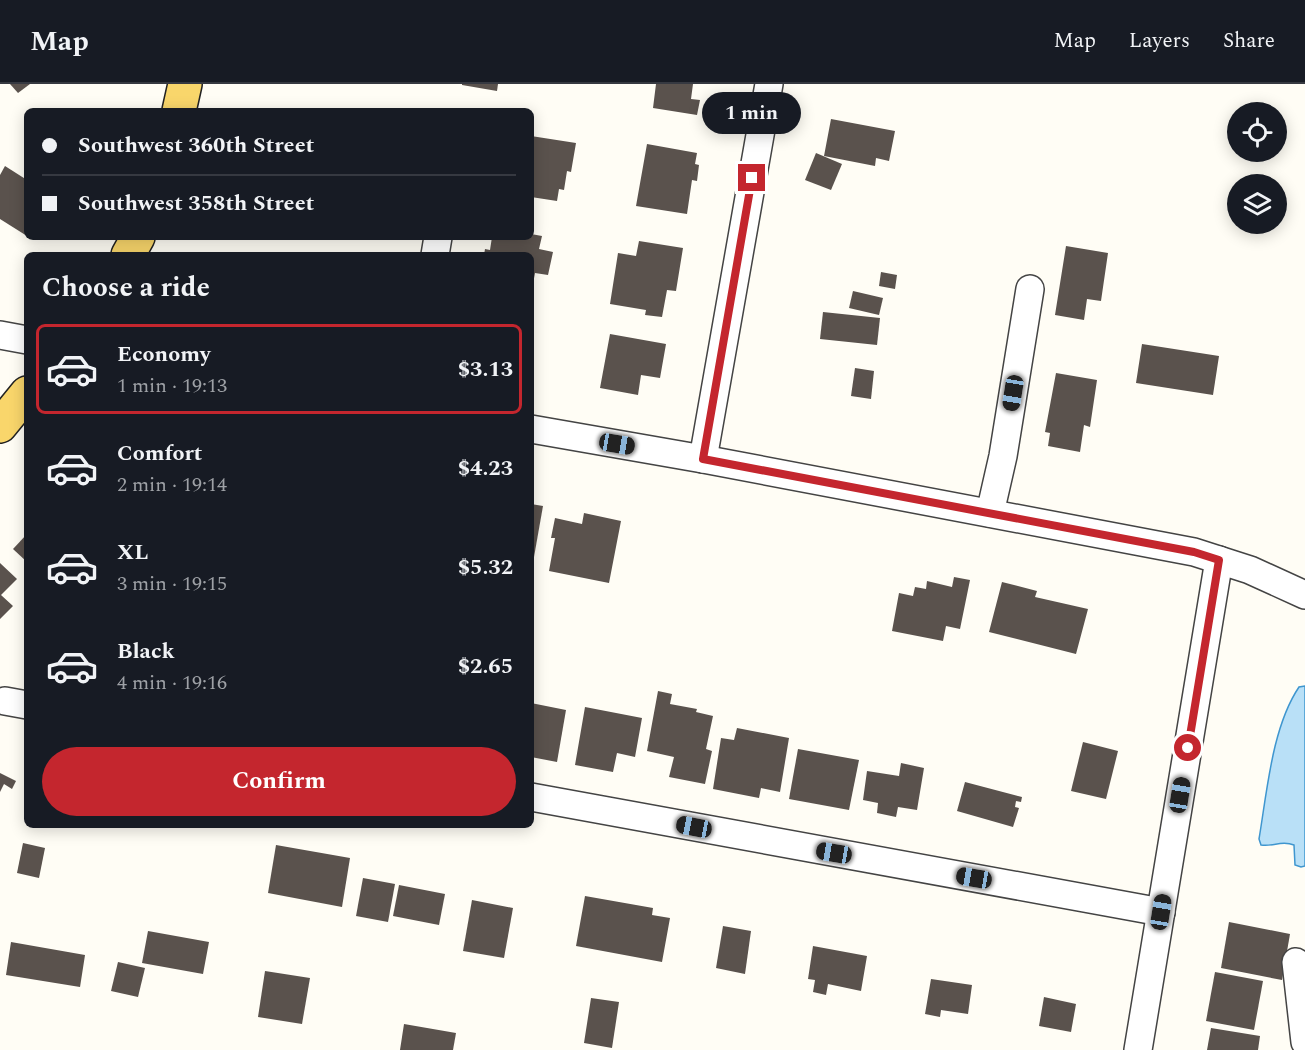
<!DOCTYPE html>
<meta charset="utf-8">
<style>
:root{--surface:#171b24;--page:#242831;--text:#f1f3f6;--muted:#9ea1a6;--line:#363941;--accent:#c4262e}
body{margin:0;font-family:Spectral,serif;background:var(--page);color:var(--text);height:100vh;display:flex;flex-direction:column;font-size:22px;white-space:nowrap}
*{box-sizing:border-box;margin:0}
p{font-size:20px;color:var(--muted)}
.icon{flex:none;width:33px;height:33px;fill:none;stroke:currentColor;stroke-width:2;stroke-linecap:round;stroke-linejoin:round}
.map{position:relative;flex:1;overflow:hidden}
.panel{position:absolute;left:24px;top:168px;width:510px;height:576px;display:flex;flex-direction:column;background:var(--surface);border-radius:9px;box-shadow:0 3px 15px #0003}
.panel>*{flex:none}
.banner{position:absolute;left:24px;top:24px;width:510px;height:132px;border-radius:9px;box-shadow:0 3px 15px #0003;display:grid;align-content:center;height:132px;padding:0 18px;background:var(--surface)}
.buttons{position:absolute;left:1227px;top:18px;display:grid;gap:12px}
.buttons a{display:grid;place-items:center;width:60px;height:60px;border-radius:50%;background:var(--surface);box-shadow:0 3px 15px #0003;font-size:30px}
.end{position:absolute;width:27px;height:27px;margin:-14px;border:8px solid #c4262e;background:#fff;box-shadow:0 0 0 3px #fff}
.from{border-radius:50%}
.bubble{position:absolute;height:42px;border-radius:21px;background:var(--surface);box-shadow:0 3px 15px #0003;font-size:20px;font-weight:700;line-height:42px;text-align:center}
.car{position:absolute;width:18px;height:36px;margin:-18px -9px;border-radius:8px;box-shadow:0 0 4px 2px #0007;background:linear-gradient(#222 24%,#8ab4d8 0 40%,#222 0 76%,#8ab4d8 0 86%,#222 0)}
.banner b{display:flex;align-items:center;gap:21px;height:57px;font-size:22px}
.banner b+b{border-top:2px solid var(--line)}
.banner i{width:15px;height:15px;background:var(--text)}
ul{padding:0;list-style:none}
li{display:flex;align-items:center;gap:18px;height:90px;margin:0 12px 9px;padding:0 6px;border:3px solid transparent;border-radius:9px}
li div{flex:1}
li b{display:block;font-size:22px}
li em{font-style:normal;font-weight:700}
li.selected{border-color:var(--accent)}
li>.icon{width:54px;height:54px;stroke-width:1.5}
h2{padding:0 18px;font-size:27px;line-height:72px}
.action{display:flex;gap:12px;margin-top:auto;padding:12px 18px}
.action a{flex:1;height:69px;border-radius:36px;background:var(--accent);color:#fff;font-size:24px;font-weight:700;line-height:69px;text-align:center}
header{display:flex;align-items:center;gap:36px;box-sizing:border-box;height:84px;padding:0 30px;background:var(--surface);border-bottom:2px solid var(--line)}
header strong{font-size:28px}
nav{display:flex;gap:33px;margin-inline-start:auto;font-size:21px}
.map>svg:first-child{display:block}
.water{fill:#b9e0f7;stroke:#3f96cf;stroke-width:1.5}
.building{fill:#5a524d}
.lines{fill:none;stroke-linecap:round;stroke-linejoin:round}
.minor-casing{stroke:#444;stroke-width:30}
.major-casing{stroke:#222;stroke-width:36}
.minor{stroke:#fff;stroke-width:27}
.major{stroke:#f9d66b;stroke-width:33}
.route{stroke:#c4262e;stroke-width:8}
</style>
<header>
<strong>Map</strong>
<nav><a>Map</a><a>Layers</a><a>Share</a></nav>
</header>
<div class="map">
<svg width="1305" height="966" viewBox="0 0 1305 966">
<rect width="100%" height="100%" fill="#fffdf5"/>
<path class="water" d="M 1305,602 L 1305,782 L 1301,783 L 1295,781 L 1294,761 C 1281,756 1274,763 1261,761 L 1259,755 C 1267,708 1272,643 1299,603 Z"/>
<g class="building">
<path d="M 10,0 L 30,0 L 18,9 Z"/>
<path d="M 462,0 L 498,0 L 497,7 L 462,1 Z"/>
<path d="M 656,0 L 693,0 L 691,15 L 700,16 L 697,31 L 653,24 Z"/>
<path d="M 831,35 L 895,47 L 889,77 L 876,74 L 875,82 L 824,72 Z"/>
<path d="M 531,52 L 576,59 L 571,88 L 567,87 L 564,106 L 559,105 L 557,117 L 531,113 Z"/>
<path d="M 647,60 L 697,69 L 695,80 L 699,81 L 697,97 L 692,96 L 687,130 L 636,122 Z"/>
<path d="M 816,69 L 842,80 L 831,106 L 805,96 Z"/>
<path d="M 5,82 L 27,96 L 27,152 L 0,135 L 0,91 Z"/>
<path d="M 531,150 L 542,152 L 539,165 L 553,168 L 548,191 L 535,189 L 532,205 L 531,205 L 531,171 L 484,171 L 485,165 L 490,166 L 492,153 L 531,153 Z"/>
<path d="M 639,157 L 683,164 L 676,207 L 667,206 L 662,233 L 645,231 L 646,226 L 610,220 L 618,169 L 636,172 Z"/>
<path d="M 1066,162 L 1108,169 L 1101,217 L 1087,215 L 1084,236 L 1055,231 Z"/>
<path d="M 881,188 L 897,191 L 895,205 L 879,202 Z"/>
<path d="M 853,207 L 883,214 L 879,231 L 849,224 Z"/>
<path d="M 823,228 L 880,234 L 877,261 L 820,255 Z"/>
<path d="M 610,250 L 666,260 L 660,294 L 641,291 L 638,311 L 600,304 Z"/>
<path d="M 1142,260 L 1219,272 L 1213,311 L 1136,299 Z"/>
<path d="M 855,284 L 874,287 L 871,315 L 851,312 Z"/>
<path d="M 1056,289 L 1097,296 L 1090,343 L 1084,341 L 1080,368 L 1048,362 L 1050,349 L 1045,348 Z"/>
<path d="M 531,420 L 543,422 L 534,473 L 531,473 Z"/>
<path d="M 584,429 L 621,437 L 609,499 L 549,487 L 555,454 L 551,454 L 555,434 L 582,440 Z"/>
<path d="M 27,450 L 27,478 L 13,465 Z"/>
<path d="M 0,479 L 17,495 L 1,511 L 13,522 L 0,535 Z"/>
<path d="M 954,493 L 970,496 L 960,545 L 946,542 L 943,557 L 892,547 L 899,509 L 913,512 L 915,503 L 926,505 L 927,497 L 952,503 Z"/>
<path d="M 1002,498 L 1037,507 L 1035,513 L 1088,525 L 1076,570 L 989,548 Z"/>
<path d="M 658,607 L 672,610 L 670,620 L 697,625 L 696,628 L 713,632 L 706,665 L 712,667 L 705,700 L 669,693 L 674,673 L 647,667 Z"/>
<path d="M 531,619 L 566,626 L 557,678 L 531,673 Z"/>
<path d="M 585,623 L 642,634 L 635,673 L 617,669 L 613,688 L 575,681 Z"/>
<path d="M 737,644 L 789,654 L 780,708 L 761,704 L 759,714 L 713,705 L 721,654 L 734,656 Z"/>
<path d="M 1083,658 L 1118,667 L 1106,715 L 1071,707 Z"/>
<path d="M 798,665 L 859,676 L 849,726 L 789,715 Z"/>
<path d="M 901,679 L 924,684 L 917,726 L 898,723 L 896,733 L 877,729 L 878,719 L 863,716 L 867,687 L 899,692 Z"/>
<path d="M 0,689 L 16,697 L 12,705 L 4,700 L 0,708 Z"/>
<path d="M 965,698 L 1022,713 L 1021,718 L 1016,717 L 1015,723 L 1019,724 L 1013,743 L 957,727 Z"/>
<path d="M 23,759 L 45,764 L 39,794 L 17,789 Z"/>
<path d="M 276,761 L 350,774 L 342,823 L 268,809 Z"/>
<path d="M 363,794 L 395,800 L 388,838 L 356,832 Z"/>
<path d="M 399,801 L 445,810 L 439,841 L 393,832 Z"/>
<path d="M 585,812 L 653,824 L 652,831 L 670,834 L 662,878 L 576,862 Z"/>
<path d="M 472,816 L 513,824 L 504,874 L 463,867 Z"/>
<path d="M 1229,838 L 1290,850 L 1282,896 L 1221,884 Z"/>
<path d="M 723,842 L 751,847 L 745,890 L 716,884 Z"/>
<path d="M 148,847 L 209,858 L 203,890 L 142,879 Z"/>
<path d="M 11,858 L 85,871 L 80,903 L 6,891 Z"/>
<path d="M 813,862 L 867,872 L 861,907 L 828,900 L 826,911 L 813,908 L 815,896 L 808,895 Z"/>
<path d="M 118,878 L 145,884 L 138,913 L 111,907 Z"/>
<path d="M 265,887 L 310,894 L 302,940 L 258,933 Z"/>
<path d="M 1215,888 L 1263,897 L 1254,946 L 1206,937 Z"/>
<path d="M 931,895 L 972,901 L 968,930 L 941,926 L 940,933 L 925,930 Z"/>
<path d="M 1044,913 L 1076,920 L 1071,948 L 1039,942 Z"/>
<path d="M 591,914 L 619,918 L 612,964 L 584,959 Z"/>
<path d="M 404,940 L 456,949 L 453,966 L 400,966 Z"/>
<path d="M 1211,944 L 1260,952 L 1258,966 L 1207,966 Z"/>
</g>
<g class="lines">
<defs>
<g id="minor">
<path d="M 435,171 L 438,153"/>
<path d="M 0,251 L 27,256"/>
<path d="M 531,345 L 703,375 L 1194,468 L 1250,486 L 1305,511"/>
<path d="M 703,375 L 769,0"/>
<path d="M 990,429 L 1003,372 L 1030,205"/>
<path d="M 5,617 L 27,621"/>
<path d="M 531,713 L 1161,828"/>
<path d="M 1296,878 L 1305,958"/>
<path d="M 1138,966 L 1219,476"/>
</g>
<g id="major">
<path d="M 179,27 L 185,0"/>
<path d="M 128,171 L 138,153"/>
<path d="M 0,342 L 27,309"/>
</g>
</defs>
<use href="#minor" class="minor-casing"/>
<use href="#major" class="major-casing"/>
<use href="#minor" class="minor"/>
<use href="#major" class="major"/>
</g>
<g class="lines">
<path class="route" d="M 752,94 L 703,375 L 1194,468 L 1219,476 L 1188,664"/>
</g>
</svg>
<div class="buttons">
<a><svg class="icon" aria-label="locate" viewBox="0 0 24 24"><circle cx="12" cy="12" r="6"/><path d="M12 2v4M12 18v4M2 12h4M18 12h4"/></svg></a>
<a><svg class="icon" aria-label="layers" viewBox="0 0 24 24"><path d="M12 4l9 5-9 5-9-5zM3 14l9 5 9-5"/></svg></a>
</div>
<i class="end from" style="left:1188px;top:664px"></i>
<i class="end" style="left:752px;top:94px"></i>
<div class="bubble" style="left:702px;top:8px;width:99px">1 min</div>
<i class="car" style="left:1013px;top:309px;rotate:189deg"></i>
<i class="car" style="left:617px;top:360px;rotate:100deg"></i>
<i class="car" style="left:1180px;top:711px;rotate:9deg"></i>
<i class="car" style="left:694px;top:743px;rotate:281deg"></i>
<i class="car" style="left:834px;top:769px;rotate:280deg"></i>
<i class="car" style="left:974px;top:794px;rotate:280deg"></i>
<i class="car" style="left:1161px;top:828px;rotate:9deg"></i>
<div class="banner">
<b><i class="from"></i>Southwest 360th Street</b>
<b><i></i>Southwest 358th Street</b>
</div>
<section class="panel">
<h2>Choose a ride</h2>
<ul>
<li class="selected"><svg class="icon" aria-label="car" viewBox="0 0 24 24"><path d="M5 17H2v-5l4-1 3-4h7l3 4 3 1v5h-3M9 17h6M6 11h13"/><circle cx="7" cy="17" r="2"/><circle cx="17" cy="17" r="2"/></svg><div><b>Economy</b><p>1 min · 19:13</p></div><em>$3.13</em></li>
<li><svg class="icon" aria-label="car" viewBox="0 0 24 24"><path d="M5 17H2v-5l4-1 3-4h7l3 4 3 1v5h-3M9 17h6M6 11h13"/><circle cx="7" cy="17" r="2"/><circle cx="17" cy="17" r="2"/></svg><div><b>Comfort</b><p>2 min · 19:14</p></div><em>$4.23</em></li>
<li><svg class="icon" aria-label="car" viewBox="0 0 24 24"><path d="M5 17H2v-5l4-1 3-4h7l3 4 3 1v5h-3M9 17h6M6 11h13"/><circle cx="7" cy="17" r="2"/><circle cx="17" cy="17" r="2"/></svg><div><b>XL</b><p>3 min · 19:15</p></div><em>$5.32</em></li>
<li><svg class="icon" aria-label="car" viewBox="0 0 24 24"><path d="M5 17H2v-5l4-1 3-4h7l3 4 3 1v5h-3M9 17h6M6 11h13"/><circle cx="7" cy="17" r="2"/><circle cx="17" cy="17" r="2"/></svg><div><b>Black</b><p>4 min · 19:16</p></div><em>$2.65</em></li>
</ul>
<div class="action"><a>Confirm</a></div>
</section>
</div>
